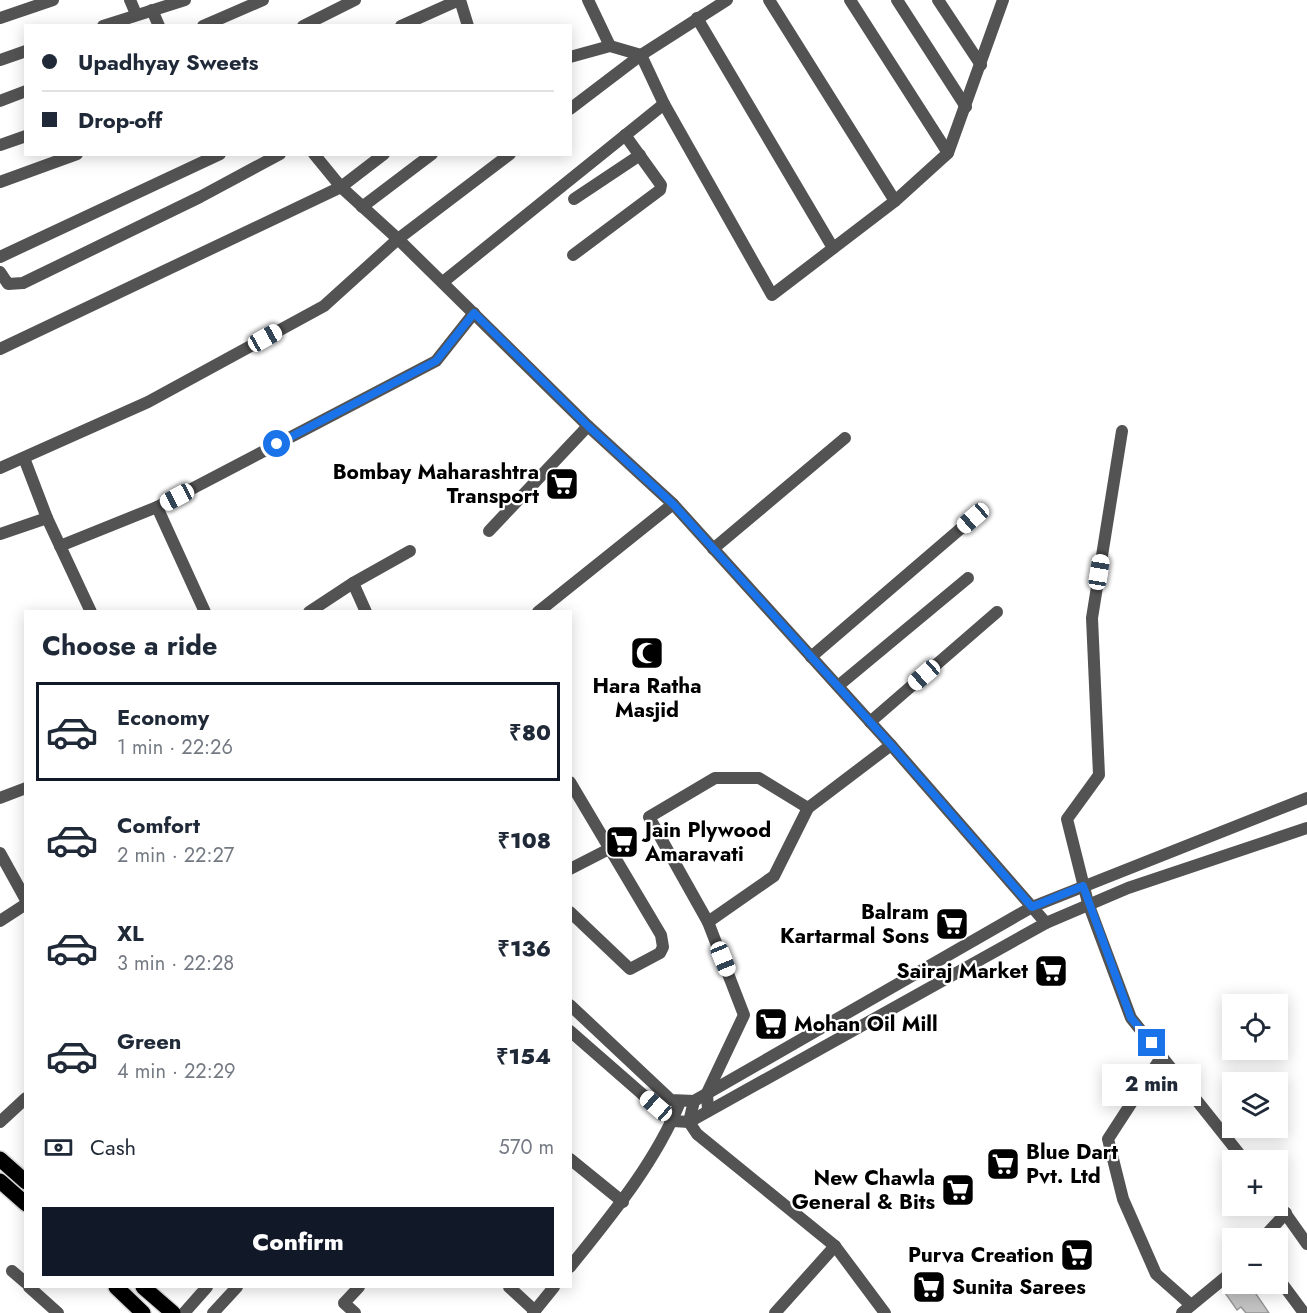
<!DOCTYPE html>
<meta charset="utf-8">
<style>
:root{--surface:#fff;--page:#f6f6f7;--text:#1f2937;--muted:#747a83;--line:#e0e1e3;--accent:#111827}
body{margin:0;font-family:Jost,sans-serif;background:var(--page);color:var(--text);height:100vh;display:flex;flex-direction:column;font-size:22px;white-space:nowrap}
*{box-sizing:border-box;margin:0}
p{font-size:20px;color:var(--muted)}
.icon{flex:none;width:33px;height:33px;fill:none;stroke:currentColor;stroke-width:2;stroke-linecap:round;stroke-linejoin:round}
.map{position:relative;flex:1;overflow:hidden}
.details{position:absolute;left:24px;top:610px;width:548px;height:678px;display:flex;flex-direction:column;background:var(--surface);border-radius:0px;box-shadow:0 3px 15px #0003}
.details>*{flex:none}
.banner{position:absolute;left:24px;top:24px;width:548px;height:132px;border-radius:0px;box-shadow:0 3px 15px #0003;display:grid;align-content:center;height:132px;padding:0 18px;background:var(--surface)}
.controls{position:absolute;left:1222px;top:994px;display:grid;gap:12px}
.controls a{display:grid;place-items:center;width:66px;height:66px;border-radius:0px;background:var(--surface);box-shadow:0 3px 15px #0003;font-size:30px}
.end{position:absolute;width:27px;height:27px;margin:-14px;border:8px solid #1a73e8;background:#fff;box-shadow:0 0 0 3px #fff}
.from{border-radius:50%}
.bubble{position:absolute;height:42px;border-radius:0px;background:var(--surface);box-shadow:0 3px 15px #0003;font-size:20px;font-weight:800;line-height:42px;text-align:center}
.car{position:absolute;width:18px;height:36px;margin:-18px -9px;border-radius:8px;box-shadow:0 0 4px 2px #0007;background:linear-gradient(#fff 24%,#345 0 40%,#fff 0 76%,#345 0 86%,#fff 0)}
.banner b{display:flex;align-items:center;gap:21px;height:57px;font-size:22px}
.banner b+b{border-top:2px solid var(--line)}
.banner i{width:15px;height:15px;background:var(--text)}
ul{padding:0;list-style:none}
li{display:flex;align-items:center;gap:18px;height:99px;margin:0 12px 9px;padding:0 6px;border:3px solid transparent;border-radius:0px}
li div{flex:1}
li b{display:block;font-size:22px}
li em{font-style:normal;font-weight:800}
li.active{border-color:var(--accent)}
li>.icon{width:54px;height:54px;stroke-width:1.5}
h2{padding:0 18px;font-size:27px;line-height:72px}
.pay{display:flex;align-items:center;gap:15px;height:66px;padding:0 18px;font-size:22px}
.pay p{margin-inline-start:auto}
.primary-button{display:flex;gap:12px;margin-top:auto;padding:12px 18px}
.primary-button a{flex:1;height:69px;border-radius:0px;background:var(--accent);color:#fff;font-size:24px;font-weight:800;line-height:69px;text-align:center}
.map>svg:first-child{display:block}
.building{fill:#c3c3c3;stroke:#979797;stroke-width:1.5}
.lines{fill:none;stroke-linecap:round;stroke-linejoin:round}
.primary-casing{stroke:#dbdbdb;stroke-width:18}
.minor{stroke:#535353;stroke-width:12}
.tertiary{stroke:#535353;stroke-width:12}
.primary{stroke:#000;stroke-width:15}
.route{stroke:#1a73e8;stroke-width:8}
.labels{text-anchor:middle;dominant-baseline:central;stroke-width:4.5;stroke-linejoin:round;paint-order:stroke}
.poi-label{font-size:21px;font-weight:bold;fill:#000;stroke:#fff;text-anchor:end}
</style>
<div class="map">
<svg width="1307" height="1313" viewBox="0 0 1307 1313">
<rect width="100%" height="100%" fill="#fff"/>
<path class="building" d="M 1231,1284 L 1270,1284 L 1256,1294 L 1269,1313 L 1246,1313 L 1241,1307 L 1237,1310 L 1223,1290 Z"/>
<g class="lines">
<defs>
<g id="primary">
<path d="M 0,1159 L 26,1182"/>
<path d="M 0,1181 L 26,1204"/>
<path d="M 116,1287 L 143,1313"/>
<path d="M 143,1287 L 173,1313"/>
</g>
</defs>
<use href="#primary" class="primary-casing"/>
<g class="minor">
<path d="M 130,0 L 136,14"/>
<path d="M 460,0 L 468,26"/>
<path d="M 588,0 L 610,46"/>
<path d="M 769,0 L 895,201"/>
<path d="M 850,0 L 948,153"/>
<path d="M 897,0 L 966,107"/>
<path d="M 938,0 L 981,65"/>
<path d="M 152,10 L 159,26"/>
<path d="M 0,18 L 53,0"/>
<path d="M 697,18 L 833,248"/>
<path d="M 103,26 L 185,0"/>
<path d="M 203,26 L 263,0"/>
<path d="M 303,26 L 355,0"/>
<path d="M 401,26 L 459,0"/>
<path d="M 570,57 L 610,46 L 641,55 L 664,104 L 772,295 L 895,201 L 948,153 L 1003,0"/>
<path d="M 0,60 L 26,51"/>
<path d="M 0,101 L 26,91"/>
<path d="M 570,109 L 641,55 L 727,0"/>
<path d="M 0,145 L 26,136"/>
<path d="M 314,154 L 341,187 L 398,239 L 588,426 L 673,504 L 891,745 L 1046,923"/>
<path d="M 0,182 L 77,154"/>
<path d="M 574,199 L 640,155"/>
<path d="M 362,207 L 432,154"/>
<path d="M 573,255 L 660,190 L 661,185 L 625,135"/>
<path d="M 0,257 L 220,154"/>
<path d="M 0,272 L 8,284 L 23,283 L 200,197 L 280,154"/>
<path d="M 443,282 L 664,104"/>
<path d="M 0,349 L 341,187 L 384,154"/>
<path d="M 1122,431 L 1092,618 L 1099,775 L 1067,819 L 1088,903 L 1131,1018 L 1245,1161"/>
<path d="M 24,458 L 47,518"/>
<path d="M 0,468 L 148,402 L 324,306 L 398,239 L 510,154"/>
<path d="M 157,507 L 205,612"/>
<path d="M 489,531 L 588,426"/>
<path d="M 0,534 L 47,518 L 91,612"/>
<path d="M 60,546 L 157,507 L 436,361 L 474,313"/>
<path d="M 713,549 L 845,438"/>
<path d="M 309,612 L 353,583"/>
<path d="M 366,612 L 353,583 L 410,551"/>
<path d="M 538,612 L 673,504"/>
<path d="M 811,657 L 973,518"/>
<path d="M 838,686 L 968,578"/>
<path d="M 870,722 L 997,612"/>
<path d="M 570,782 L 661,935 L 663,947 L 660,953 L 630,969 L 570,912"/>
<path d="M 0,798 L 26,788"/>
<path d="M 0,853 L 26,900"/>
<path d="M 570,869 L 611,848"/>
<path d="M 0,921 L 26,904"/>
<path d="M 708,922 L 774,876 L 808,808"/>
<path d="M 1162,1056 L 1108,1139 L 1123,1199 L 1156,1274 L 1191,1305"/>
<path d="M 694,1101 L 689,1122 L 697,1134 L 835,1246 L 885,1313"/>
<path d="M 708,1111 L 707,1093 L 744,1015 L 708,922 L 649,817 L 715,778 L 759,778 L 808,808 L 891,745"/>
<path d="M 0,1122 L 26,1098"/>
<path d="M 570,1159 L 623,1202"/>
<path d="M 1278,1203 L 1307,1244"/>
<path d="M 1262,1239 L 1286,1213"/>
<path d="M 570,1267 C 611,1216 655,1163 680,1102"/>
<path d="M 12,1271 L 26,1283"/>
<path d="M 1278,1278 L 1304,1313"/>
<path d="M 29,1287 L 58,1313"/>
<path d="M 509,1287 L 535,1311"/>
<path d="M 355,1313 L 344,1303 L 359,1287"/>
<path d="M 533,1313 L 554,1287"/>
<path d="M 775,1313 L 835,1246"/>
<path d="M 1182,1313 L 1233,1271"/>
</g>
<g class="tertiary">
<path d="M 570,1005 L 671,1100 L 694,1101 L 1032,907 L 1307,798"/>
<path d="M 570,1031 L 673,1121 L 689,1122 L 1046,923 L 1128,888 L 1307,828"/>
<path d="M 184,1313 L 207,1287"/>
<path d="M 213,1313 L 237,1287"/>
</g>
<use href="#primary" class="primary"/>
</g>
<g class="lines">
<path class="route" d="M 277,444 L 436,361 L 474,313 L 588,426 L 673,504 L 891,745 L 1032,907 L 1083,886 L 1131,1018 L 1152,1043"/>
</g>
<defs>
<symbol id="supermarket-square" viewBox="-11 -11 22 22"><rect x="-9" y="-9" width="18" height="18" rx="4" fill="#000" stroke="#fff"/><path d="M-6-5.5h2.5l.6 2H6L4.5 2H-2.5L-4.4-4H-6ZM-1.5 3.2a1.3 1.3 0 1 0 .1 0ZM3 3.2a1.3 1.3 0 1 0 .1 0Z" fill="#fff"/></symbol>
<symbol id="mosque-square" viewBox="-11 -11 22 22"><rect x="-9" y="-9" width="18" height="18" rx="4" fill="#000" stroke="#fff"/><path d="M3.5-4.9A6 6 0 1 0 3.5 4.9A5 5 0 1 1 3.5-4.9Z" fill="#fff"/></symbol>
</defs>
<g fill-rule="evenodd">
<use href="#supermarket-square" x="543" y="465" width="38" height="38"/>
<use href="#mosque-square" x="628" y="634" width="38" height="38"/>
<use href="#supermarket-square" x="603" y="823" width="38" height="38"/>
<use href="#supermarket-square" x="933" y="905" width="38" height="38"/>
<use href="#supermarket-square" x="1032" y="952" width="38" height="38"/>
<use href="#supermarket-square" x="752" y="1005" width="38" height="38"/>
<use href="#supermarket-square" x="984" y="1145" width="38" height="38"/>
<use href="#supermarket-square" x="939" y="1171" width="38" height="38"/>
<use href="#supermarket-square" x="1058" y="1236" width="38" height="38"/>
<use href="#supermarket-square" x="910" y="1268" width="38" height="38"/>
</g>
<g class="labels">
<g class="poi-label">
<text x="539" y="472">Bombay Maharashtra<tspan x="539" dy="24">Transport</tspan></text>
<text x="647" y="686" text-anchor="middle">Hara Ratha<tspan x="647" dy="24">Masjid</tspan></text>
<text x="645" y="830" text-anchor="start">Jain Plywood<tspan x="645" dy="24">Amaravati</tspan></text>
<text x="929" y="912">Balram<tspan x="929" dy="24">Kartarmal Sons</tspan></text>
<text x="1028" y="971">Sairaj Market</text>
<text x="794" y="1024" text-anchor="start">Mohan Oil Mill</text>
<text x="1026" y="1152" text-anchor="start">Blue Dart<tspan x="1026" dy="24">Pvt. Ltd</tspan></text>
<text x="935" y="1178">New Chawla<tspan x="935" dy="24">General &amp; Bits</tspan></text>
<text x="1054" y="1255">Purva Creation</text>
<text x="952" y="1287" text-anchor="start">Sunita Sarees</text>
</g>
</g>
</svg>
<div class="controls">
<a><svg class="icon" aria-label="locate" viewBox="0 0 24 24"><circle cx="12" cy="12" r="6"/><path d="M12 2v4M12 18v4M2 12h4M18 12h4"/></svg></a>
<a><svg class="icon" aria-label="layers" viewBox="0 0 24 24"><path d="M12 4l9 5-9 5-9-5zM3 14l9 5 9-5"/></svg></a>
<a>+</a>
<a>−</a>
</div>
<i class="end from" style="left:277px;top:444px"></i>
<i class="end" style="left:1152px;top:1043px"></i>
<div class="bubble" style="left:1102px;top:1064px;width:99px">2 min</div>
<i class="car" style="left:265px;top:338px;rotate:61deg"></i>
<i class="car" style="left:177px;top:497px;rotate:242deg"></i>
<i class="car" style="left:973px;top:518px;rotate:229deg"></i>
<i class="car" style="left:1099px;top:572px;rotate:9deg"></i>
<i class="car" style="left:924px;top:675px;rotate:229deg"></i>
<i class="car" style="left:723px;top:959px;rotate:158deg"></i>
<i class="car" style="left:656px;top:1106px;rotate:311deg"></i>
<div class="banner">
<b><i class="from"></i>Upadhyay Sweets</b>
<b><i></i>Drop-off</b>
</div>
<section class="details">
<h2>Choose a ride</h2>
<ul>
<li class="active"><svg class="icon" aria-label="car" viewBox="0 0 24 24"><path d="M5 17H2v-5l4-1 3-4h7l3 4 3 1v5h-3M9 17h6M6 11h13"/><circle cx="7" cy="17" r="2"/><circle cx="17" cy="17" r="2"/></svg><div><b>Economy</b><p>1 min · 22:26</p></div><em>₹80</em></li>
<li><svg class="icon" aria-label="car" viewBox="0 0 24 24"><path d="M5 17H2v-5l4-1 3-4h7l3 4 3 1v5h-3M9 17h6M6 11h13"/><circle cx="7" cy="17" r="2"/><circle cx="17" cy="17" r="2"/></svg><div><b>Comfort</b><p>2 min · 22:27</p></div><em>₹108</em></li>
<li><svg class="icon" aria-label="car" viewBox="0 0 24 24"><path d="M5 17H2v-5l4-1 3-4h7l3 4 3 1v5h-3M9 17h6M6 11h13"/><circle cx="7" cy="17" r="2"/><circle cx="17" cy="17" r="2"/></svg><div><b>XL</b><p>3 min · 22:28</p></div><em>₹136</em></li>
<li><svg class="icon" aria-label="car" viewBox="0 0 24 24"><path d="M5 17H2v-5l4-1 3-4h7l3 4 3 1v5h-3M9 17h6M6 11h13"/><circle cx="7" cy="17" r="2"/><circle cx="17" cy="17" r="2"/></svg><div><b>Green</b><p>4 min · 22:29</p></div><em>₹154</em></li>
</ul>
<div class="pay"><svg class="icon" aria-label="cash" viewBox="0 0 24 24"><path d="M3 7h18v10H3z"/><circle cx="12" cy="12" r="2"/></svg>Cash<p>570 m</p></div>
<div class="primary-button"><a>Confirm</a></div>
</section>
</div>
